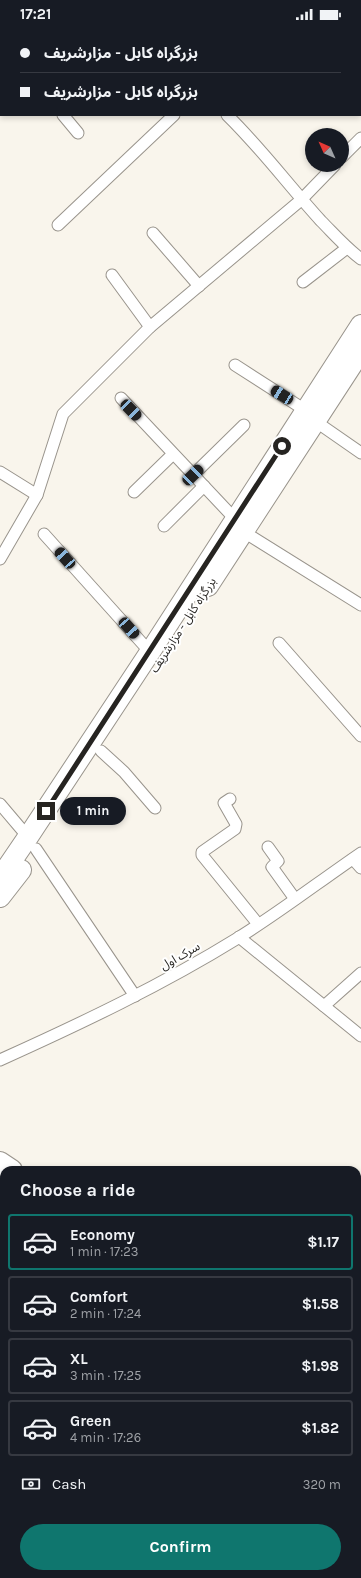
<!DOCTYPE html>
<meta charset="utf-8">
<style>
:root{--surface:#171b24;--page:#20242c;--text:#f1f3f6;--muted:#9ea1a6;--line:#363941;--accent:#0f766e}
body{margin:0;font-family:Karla,"Noto Sans Arabic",sans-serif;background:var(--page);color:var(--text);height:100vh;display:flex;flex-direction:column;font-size:15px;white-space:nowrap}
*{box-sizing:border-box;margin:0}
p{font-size:13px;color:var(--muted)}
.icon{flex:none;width:22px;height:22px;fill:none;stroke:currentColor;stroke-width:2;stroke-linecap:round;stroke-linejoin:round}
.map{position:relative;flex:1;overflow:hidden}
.details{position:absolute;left:0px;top:1138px;width:361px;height:412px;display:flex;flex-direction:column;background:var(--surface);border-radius:12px 12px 0 0;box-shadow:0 2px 6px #0003}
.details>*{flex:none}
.guide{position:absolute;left:0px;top:0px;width:361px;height:88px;box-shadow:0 2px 6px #0003;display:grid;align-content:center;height:88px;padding:0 20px;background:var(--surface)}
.needle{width:26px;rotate:315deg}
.tools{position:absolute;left:305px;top:100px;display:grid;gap:8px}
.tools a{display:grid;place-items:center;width:44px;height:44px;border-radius:50%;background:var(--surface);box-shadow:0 2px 6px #0003;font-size:20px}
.end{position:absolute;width:18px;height:18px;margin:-9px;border:5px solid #262421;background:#fff;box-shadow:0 0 0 2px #fff}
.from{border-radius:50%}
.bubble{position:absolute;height:28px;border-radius:14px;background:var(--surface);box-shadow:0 2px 6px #0003;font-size:13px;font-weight:700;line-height:28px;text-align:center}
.car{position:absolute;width:12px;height:24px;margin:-12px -6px;border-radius:5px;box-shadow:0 0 3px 1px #0007;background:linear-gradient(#222 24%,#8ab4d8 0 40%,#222 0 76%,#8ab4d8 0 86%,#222 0)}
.guide b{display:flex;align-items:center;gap:14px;height:38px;font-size:15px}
.guide b+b{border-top:1px solid var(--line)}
.guide i{width:10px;height:10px;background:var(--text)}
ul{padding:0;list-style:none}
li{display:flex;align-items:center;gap:12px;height:56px;margin:0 8px 6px;padding:0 12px;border:2px solid var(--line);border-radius:4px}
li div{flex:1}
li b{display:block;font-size:15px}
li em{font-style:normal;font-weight:700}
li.selected{border-color:var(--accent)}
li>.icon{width:36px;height:36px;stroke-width:1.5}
h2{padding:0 20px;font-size:18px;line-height:48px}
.pay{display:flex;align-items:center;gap:10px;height:44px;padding:0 20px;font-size:15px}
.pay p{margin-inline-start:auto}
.action{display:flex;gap:8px;margin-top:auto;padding:8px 20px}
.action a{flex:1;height:46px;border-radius:24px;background:var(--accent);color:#fff;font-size:16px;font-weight:700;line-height:46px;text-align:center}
.status{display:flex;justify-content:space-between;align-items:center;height:28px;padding:0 20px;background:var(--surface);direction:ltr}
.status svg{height:11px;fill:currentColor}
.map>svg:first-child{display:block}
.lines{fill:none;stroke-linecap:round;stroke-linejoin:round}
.street-casing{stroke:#99948c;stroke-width:13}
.highway-casing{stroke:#99948c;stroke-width:22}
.street{stroke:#fff;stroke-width:11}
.highway{stroke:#fff;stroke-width:20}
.route{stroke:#262421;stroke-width:5}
.labels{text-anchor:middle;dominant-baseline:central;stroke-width:4;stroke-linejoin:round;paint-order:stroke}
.street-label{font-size:12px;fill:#262421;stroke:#fff}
</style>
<div class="status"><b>17:21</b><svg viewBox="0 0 49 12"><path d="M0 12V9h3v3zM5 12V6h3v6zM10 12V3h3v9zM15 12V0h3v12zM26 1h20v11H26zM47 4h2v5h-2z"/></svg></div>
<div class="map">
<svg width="361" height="1550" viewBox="0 0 361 1550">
<rect width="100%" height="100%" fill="#f9f5ec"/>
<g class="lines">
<defs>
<g id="street">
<path d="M 148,0 L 148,1"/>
<path d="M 26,1 L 27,0"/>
<path d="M 0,15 L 1,15"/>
<path d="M 63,87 L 78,105"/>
<path d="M 227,87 C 261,120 289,158 321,193 C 334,206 346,220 361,231"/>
<path d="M 342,129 L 361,110"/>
<path d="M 58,197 L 174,87"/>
<path d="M 153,205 L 199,258"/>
<path d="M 112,247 L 150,299"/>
<path d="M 303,254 L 347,220"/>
<path d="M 235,337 L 305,382"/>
<path d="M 121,370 L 235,491"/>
<path d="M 315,393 L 361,425"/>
<path d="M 0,444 L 37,467"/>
<path d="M 193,447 L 244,397"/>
<path d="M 134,464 L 173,426"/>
<path d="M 164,498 L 204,458"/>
<path d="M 244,504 L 361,577"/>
<path d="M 44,506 L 150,624"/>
<path d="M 0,531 L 37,467 L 63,386 L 150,299 L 301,172 L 335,137"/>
<path d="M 279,615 L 361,708"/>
<path d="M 101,723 L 124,744 L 155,780"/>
<path d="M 230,771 L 224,775 L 236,796 L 235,801 L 202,824 L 202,827 L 258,896"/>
<path d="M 0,776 L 28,809"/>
<path d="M 268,819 L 278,833 L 272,839 L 295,871"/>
<path d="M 36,821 L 135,968"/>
<path d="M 353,831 L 361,840"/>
<path d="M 239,909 L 361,1008"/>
<path d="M 324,978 L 361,945"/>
<path d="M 0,1032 C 82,995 162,957 238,910 C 280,884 320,853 361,825"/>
<path d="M 357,1410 L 361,1404"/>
<path d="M 0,1482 L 4,1478"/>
<path d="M 71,1546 L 74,1550"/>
<path d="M 140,1546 L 146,1550"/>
<path d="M 289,1546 L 294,1550"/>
<path d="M 57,1550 L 61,1546"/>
<path d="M 263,1550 L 266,1546"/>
</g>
<g id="highway">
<path d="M 208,558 L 361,323"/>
<path d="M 0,850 L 28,809 L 150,624 L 361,297"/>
<path d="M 0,869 L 21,842"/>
<path d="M 0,1134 L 12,1142"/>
<path d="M 0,1154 L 4,1157"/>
<path d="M 357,1373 L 361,1375"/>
<path d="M 357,1392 L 361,1395"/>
</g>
</defs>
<use href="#street" class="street-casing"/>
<use href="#highway" class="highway-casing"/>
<use href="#street" class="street"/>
<use href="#highway" class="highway"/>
</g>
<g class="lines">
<path class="route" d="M 46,783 L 282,418"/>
</g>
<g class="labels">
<g class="street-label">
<text transform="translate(183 597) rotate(-57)">بزرگراه کابل - مزارشریف</text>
<text transform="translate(180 928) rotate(-30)">سرک اول</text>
</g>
</g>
</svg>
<div class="tools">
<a><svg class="needle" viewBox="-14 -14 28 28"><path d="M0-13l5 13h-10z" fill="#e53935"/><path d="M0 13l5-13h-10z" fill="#9ea1a6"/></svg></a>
</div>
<i class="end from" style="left:282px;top:418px"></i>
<i class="end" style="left:46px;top:783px"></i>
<div class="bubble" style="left:60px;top:769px;width:66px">1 min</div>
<i class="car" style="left:282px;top:367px;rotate:302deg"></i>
<i class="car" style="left:131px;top:382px;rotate:136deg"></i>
<i class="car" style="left:193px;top:447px;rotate:46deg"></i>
<i class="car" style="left:65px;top:530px;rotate:318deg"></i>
<i class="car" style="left:129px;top:600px;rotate:138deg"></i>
<div class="guide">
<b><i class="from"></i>بزرگراه کابل - مزارشریف</b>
<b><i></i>بزرگراه کابل - مزارشریف</b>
</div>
<section class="details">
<h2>Choose a ride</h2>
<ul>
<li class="selected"><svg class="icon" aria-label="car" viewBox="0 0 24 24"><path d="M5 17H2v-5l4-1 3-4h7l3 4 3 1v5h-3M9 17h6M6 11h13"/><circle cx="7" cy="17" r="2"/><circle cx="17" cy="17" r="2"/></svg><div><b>Economy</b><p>1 min · 17:23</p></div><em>$1.17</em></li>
<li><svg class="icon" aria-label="car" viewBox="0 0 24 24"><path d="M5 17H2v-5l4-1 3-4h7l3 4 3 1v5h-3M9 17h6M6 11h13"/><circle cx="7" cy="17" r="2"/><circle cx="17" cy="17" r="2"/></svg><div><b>Comfort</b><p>2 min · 17:24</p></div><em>$1.58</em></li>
<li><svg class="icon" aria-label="car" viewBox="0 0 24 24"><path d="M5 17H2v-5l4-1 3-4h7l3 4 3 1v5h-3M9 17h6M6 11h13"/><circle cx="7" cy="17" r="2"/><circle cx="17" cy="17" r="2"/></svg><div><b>XL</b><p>3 min · 17:25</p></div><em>$1.98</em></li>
<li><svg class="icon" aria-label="car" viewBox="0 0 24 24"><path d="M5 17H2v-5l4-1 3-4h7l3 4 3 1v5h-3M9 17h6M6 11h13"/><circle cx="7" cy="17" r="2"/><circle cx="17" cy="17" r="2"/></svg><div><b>Green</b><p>4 min · 17:26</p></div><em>$1.82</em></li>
</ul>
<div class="pay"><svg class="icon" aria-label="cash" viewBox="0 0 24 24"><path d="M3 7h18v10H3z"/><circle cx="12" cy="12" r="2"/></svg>Cash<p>320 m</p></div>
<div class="action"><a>Confirm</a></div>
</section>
</div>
